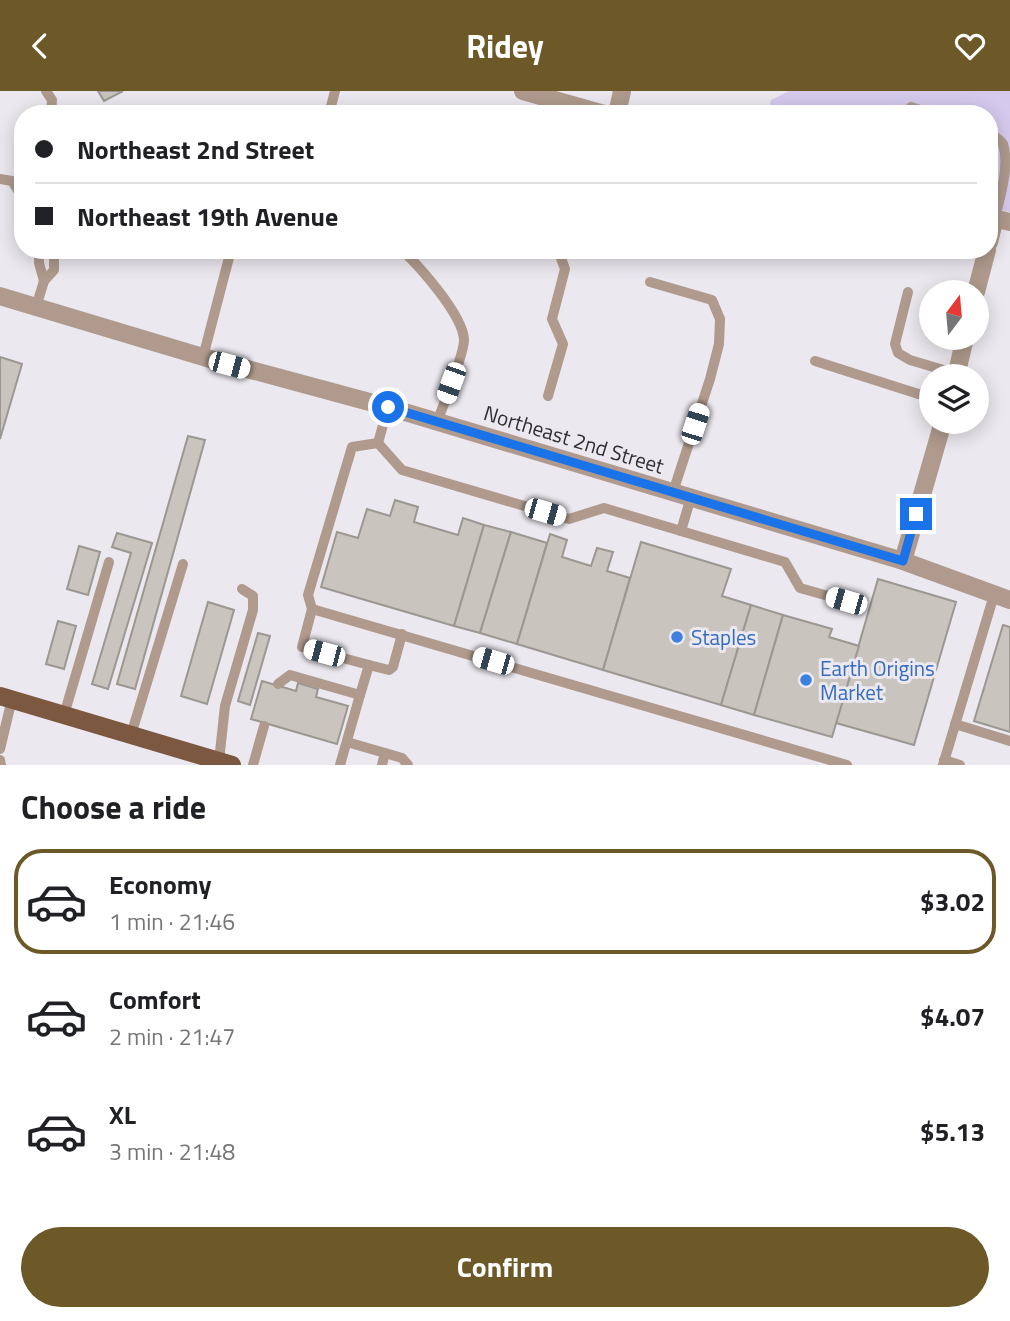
<!DOCTYPE html>
<meta charset="utf-8">
<style>
:root{--surface:#fff;--page:#f6f6f6;--text:#202124;--muted:#757577;--line:#e0e0e0;--accent:#6d5827}
body{margin:0;font-family:"Titillium Web",sans-serif;background:var(--page);color:var(--text);height:100vh;display:flex;flex-direction:column;font-size:26px;white-space:nowrap}
*{box-sizing:border-box;margin:0}
p{font-size:23px;color:var(--muted)}
.icon{flex:none;width:38px;height:38px;fill:none;stroke:currentColor;stroke-width:2;stroke-linecap:round;stroke-linejoin:round}
.map{position:relative;height:674px;overflow:hidden}
.side{display:flex;flex-direction:column;background:var(--surface);flex:1}
.side>*{flex:none}
.banner{position:absolute;left:14px;top:14px;width:984px;height:154px;border-radius:28px;box-shadow:0 4px 18px #0003;display:grid;align-content:center;height:154px;padding:0 21px;background:var(--surface)}
.needle{width:46px;rotate:16deg}
.buttons{position:absolute;left:919px;top:189px;display:grid;gap:14px}
.buttons a{display:grid;place-items:center;width:70px;height:70px;border-radius:50%;background:var(--surface);box-shadow:0 4px 18px #0003;font-size:35px}
.end{position:absolute;width:32px;height:32px;margin:-16px;border:9px solid #1a73e8;background:#fff;box-shadow:0 0 0 4px #fff}
.from{border-radius:50%}
.car{position:absolute;width:21px;height:42px;margin:-21px -10px;border-radius:9px;box-shadow:0 0 5px 2px #0007;background:linear-gradient(#fff 24%,#345 0 40%,#fff 0 76%,#345 0 86%,#fff 0)}
.banner b{display:flex;align-items:center;gap:24px;height:66px;font-size:26px}
.banner b+b{border-top:2px solid var(--line)}
.banner i{width:18px;height:18px;background:var(--text)}
ul{padding:0;list-style:none}
li{display:flex;align-items:center;gap:21px;height:105px;margin:0 14px 10px;padding:0 7px;border:4px solid transparent;border-radius:28px}
li div{flex:1}
li b{display:block;font-size:26px}
li em{font-style:normal;font-weight:700}
li.on{border-color:var(--accent)}
li>.icon{width:63px;height:63px;stroke-width:1.5}
h2{padding:0 21px;font-size:32px;line-height:84px}
.primary-button{display:flex;gap:14px;margin-top:auto;padding:14px 21px}
.primary-button a{flex:1;height:80px;border-radius:42px;background:var(--accent);color:#fff;font-size:28px;font-weight:700;line-height:80px;text-align:center}
header{display:flex;justify-content:space-between;align-items:center;height:91px;padding:0 21px;background:var(--accent);color:#fff;font-size:32px;font-weight:700}
.map>svg:first-child{display:block}
.green{fill:#d5c9ed}
.building{fill:#c9c4be;stroke:#9b9791;stroke-width:2}
.lines{fill:none;stroke-linecap:round;stroke-linejoin:round}
.service{stroke:#af9a8d;stroke-width:10}
.minor{stroke:#af9a8d;stroke-width:18}
.tertiary{stroke:#af9a8d;stroke-width:18}
.primary{stroke:#7c5841;stroke-width:18}
.route{stroke:#1a73e8;stroke-width:9}
.shop-dot{fill:#3f7fe0;stroke:#ebe8ef;stroke-width:2.5}
.labels{text-anchor:middle;dominant-baseline:central;stroke-width:6;stroke-linejoin:round;paint-order:stroke}
.street-label{font-size:21px;fill:#2f2f31;stroke:#ebe8ef}
.shop-label{font-size:21px;fill:#366cbe;stroke:#ebe8ef;text-anchor:start}
</style>
<header><svg class="icon" aria-label="back" viewBox="0 0 24 24"><path d="M15 5l-7 7 7 7"/></svg>Ridey<svg class="icon" aria-label="heart" viewBox="0 0 24 24"><path d="M12 20l-8-8c-3-5 5-10 8-4 3-6 11-1 8 4z"/></svg></header>
<div class="map">
<svg width="1010" height="674" viewBox="0 0 1010 674">
<rect width="100%" height="100%" fill="#ebe8ef"/>
<path class="green" d="M 789,0 L 1010,0 L 1010,121 L 989,116 L 989,23 L 768,23 L 771,9 Z"/>
<g class="building">
<path d="M 98,0 L 123,0 L 104,10 Z"/>
<path d="M 0,266 L 22,273 L 0,348 Z"/>
<path d="M 188,345 L 205,349 L 135,598 L 117,593 Z"/>
<path d="M 395,409 L 418,416 L 414,431 L 458,444 L 463,427 L 484,434 L 454,535 L 321,496 L 337,441 L 358,447 L 367,418 L 390,425 Z"/>
<path d="M 484,434 L 511,441 L 480,542 L 454,535 Z"/>
<path d="M 511,441 L 547,452 L 517,553 L 480,542 Z"/>
<path d="M 117,442 L 152,452 L 108,598 L 92,593 L 131,462 L 112,456 Z"/>
<path d="M 550,443 L 567,449 L 562,466 L 591,475 L 597,457 L 613,461 L 607,480 L 630,487 L 603,579 L 517,553 Z"/>
<path d="M 641,451 L 731,478 L 722,505 L 751,514 L 721,614 L 603,579 Z"/>
<path d="M 79,455 L 100,461 L 88,504 L 67,498 Z"/>
<path d="M 878,488 L 956,511 L 914,654 L 836,632 Z"/>
<path d="M 208,511 L 234,519 L 207,613 L 181,605 Z"/>
<path d="M 751,514 L 783,524 L 754,624 L 721,614 Z"/>
<path d="M 783,524 L 832,538 L 829,546 L 859,555 L 832,646 L 754,624 Z"/>
<path d="M 58,530 L 76,535 L 64,578 L 46,573 Z"/>
<path d="M 1003,534 L 1010,536 L 1010,641 L 974,630 Z"/>
<path d="M 258,542 L 270,545 L 250,614 L 238,610 Z"/>
<path d="M 262,590 L 296,600 L 298,592 L 318,598 L 316,606 L 348,615 L 337,653 L 251,628 Z"/>
</g>
<g class="lines">
<g class="service">
<path d="M 46,0 L 52,9 L 51,23"/>
<path d="M 911,16 L 931,23"/>
<path d="M 329,23 L 335,0"/>
<path d="M 989,42 C 994,45 1000,48 1003,53 C 1010,74 1000,106 995,127"/>
<path d="M 0,88 L 12,90 L 23,107"/>
<path d="M 39,159 L 39,172 L 44,190"/>
<path d="M 402,159 C 420,176 462,223 464,248 C 465,262 443,315 437,331"/>
<path d="M 650,191 L 712,209 L 720,228 L 719,253 L 710,288 L 673,401"/>
<path d="M 908,201 L 895,253 L 898,262 L 910,269 L 957,283"/>
<path d="M 36,216 L 44,190 L 54,179 L 54,159"/>
<path d="M 203,266 L 231,159"/>
<path d="M 815,270 L 931,307"/>
<path d="M 548,305 L 563,253 L 552,228 L 565,178 L 558,159"/>
<path d="M 388,316 L 378,352 L 402,379 L 569,428 L 604,417 L 785,471 L 800,497 L 846,510"/>
<path d="M 681,440 L 691,406"/>
<path d="M 312,518 L 308,504 L 352,356 L 378,352"/>
<path d="M 369,574 L 389,579 L 393,576 L 402,543"/>
<path d="M 278,593 L 290,584 L 360,604 L 340,674"/>
<path d="M 360,604 L 369,574 L 302,556 L 312,518 L 847,674"/>
<path d="M 64,624 L 109,471"/>
<path d="M 955,633 L 1010,650"/>
<path d="M 131,644 L 183,473"/>
<path d="M 347,651 L 385,662 L 382,674"/>
<path d="M 0,658 L 12,608"/>
<path d="M 385,662 L 402,667 L 408,674"/>
<path d="M 0,669 L 1,674"/>
<path d="M 944,669 L 960,674"/>
<path d="M 219,670 L 225,615 L 253,519 L 253,505 L 242,498"/>
<path d="M 253,674 L 264,635"/>
<path d="M 943,674 L 994,504"/>
</g>
<g class="minor">
<path d="M 617,23 L 622,0"/>
<path d="M 989,151 L 995,127"/>
<path d="M 976,201 L 987,159"/>
<path d="M 0,205 L 203,266 L 388,316 L 903,470 L 1010,509"/>
<path d="M 956,285 L 965,247"/>
<path d="M 903,470 L 943,331"/>
</g>
<g class="tertiary">
<path d="M 523,0 L 604,23"/>
<path d="M 989,126 L 1010,131"/>
</g>
<path class="primary" d="M 0,605 L 232,674"/>
</g>
<g class="lines">
<path class="route" d="M 388,316 L 903,470 L 916,423"/>
</g>
<g class="shop-dot">
<circle cx="677" cy="546" r="7"/>
<circle cx="806" cy="589" r="7"/>
</g>
<g class="labels">
<g class="street-label">
<text transform="translate(574 348) rotate(17)">Northeast 2nd Street</text>
</g>
<g class="shop-label">
<text x="691" y="546">Staples</text>
<text x="820" y="577">Earth Origins<tspan x="820" dy="24">Market</tspan></text>
</g>
</g>
</svg>
<div class="buttons">
<a><svg class="needle" viewBox="-14 -14 28 28"><path d="M0-13l5 13h-10z" fill="#e53935"/><path d="M0 13l5-13h-10z" fill="#757577"/></svg></a>
<a><svg class="icon" aria-label="layers" viewBox="0 0 24 24"><path d="M12 4l9 5-9 5-9-5zM3 14l9 5 9-5"/></svg></a>
</div>
<i class="end from" style="left:388px;top:316px"></i>
<i class="end" style="left:916px;top:423px"></i>
<i class="car" style="left:229px;top:274px;rotate:105deg"></i>
<i class="car" style="left:451px;top:292px;rotate:200deg"></i>
<i class="car" style="left:695px;top:333px;rotate:18deg"></i>
<i class="car" style="left:545px;top:421px;rotate:106deg"></i>
<i class="car" style="left:846px;top:510px;rotate:286deg"></i>
<i class="car" style="left:324px;top:562px;rotate:285deg"></i>
<i class="car" style="left:493px;top:570px;rotate:286deg"></i>
<div class="banner">
<b><i class="from"></i>Northeast 2nd Street</b>
<b><i></i>Northeast 19th Avenue</b>
</div>
</div>
<section class="side">
<h2>Choose a ride</h2>
<ul>
<li class="on"><svg class="icon" aria-label="car" viewBox="0 0 24 24"><path d="M5 17H2v-5l4-1 3-4h7l3 4 3 1v5h-3M9 17h6M6 11h13"/><circle cx="7" cy="17" r="2"/><circle cx="17" cy="17" r="2"/></svg><div><b>Economy</b><p>1 min · 21:46</p></div><em>$3.02</em></li>
<li><svg class="icon" aria-label="car" viewBox="0 0 24 24"><path d="M5 17H2v-5l4-1 3-4h7l3 4 3 1v5h-3M9 17h6M6 11h13"/><circle cx="7" cy="17" r="2"/><circle cx="17" cy="17" r="2"/></svg><div><b>Comfort</b><p>2 min · 21:47</p></div><em>$4.07</em></li>
<li><svg class="icon" aria-label="car" viewBox="0 0 24 24"><path d="M5 17H2v-5l4-1 3-4h7l3 4 3 1v5h-3M9 17h6M6 11h13"/><circle cx="7" cy="17" r="2"/><circle cx="17" cy="17" r="2"/></svg><div><b>XL</b><p>3 min · 21:48</p></div><em>$5.13</em></li>
</ul>
<div class="primary-button"><a>Confirm</a></div>
</section>
